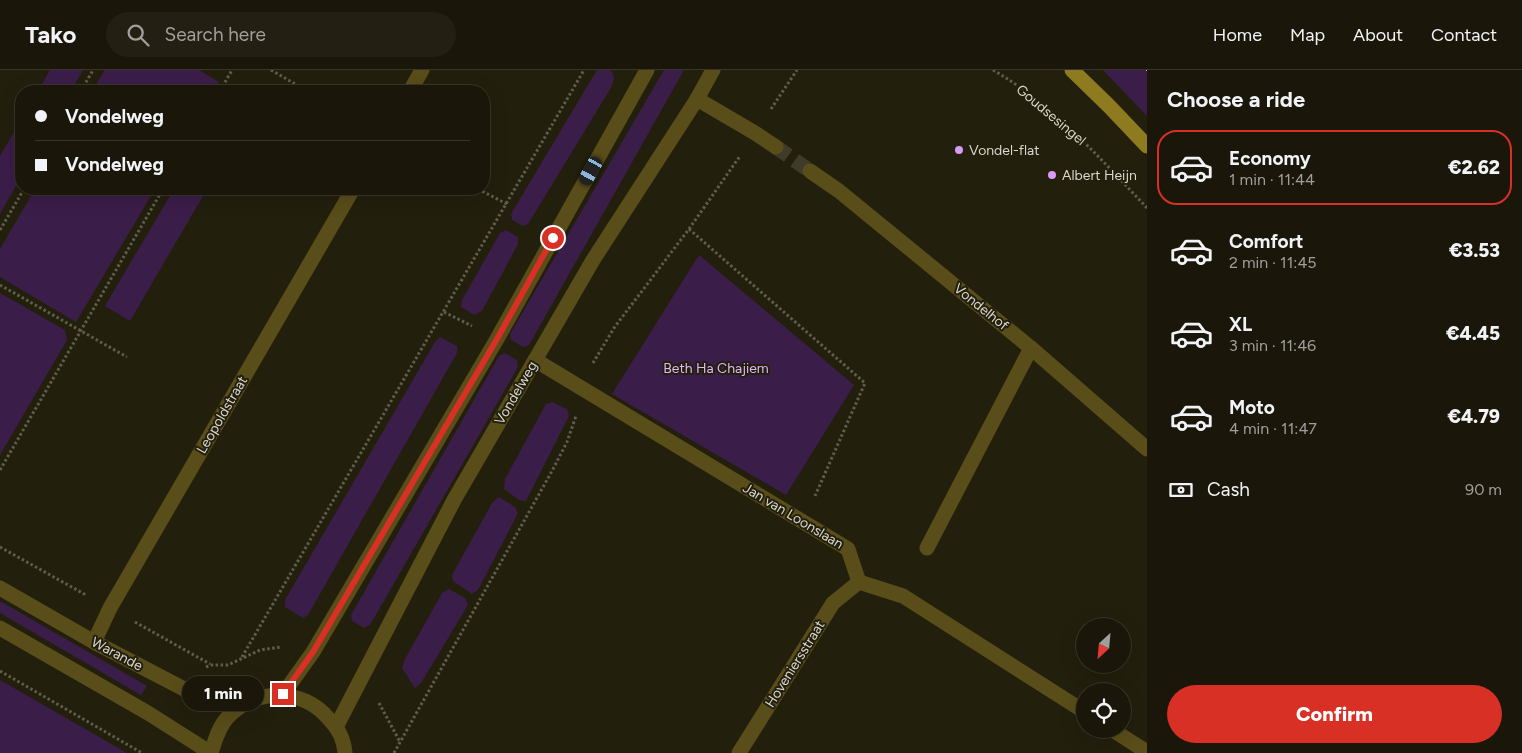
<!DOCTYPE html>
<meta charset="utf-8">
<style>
:root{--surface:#1a170a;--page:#232013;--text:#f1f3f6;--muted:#9f9f9c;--line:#38362b;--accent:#d93025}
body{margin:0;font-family:Figtree,sans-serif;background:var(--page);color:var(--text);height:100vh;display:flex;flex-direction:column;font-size:19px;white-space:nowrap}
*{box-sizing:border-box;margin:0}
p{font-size:16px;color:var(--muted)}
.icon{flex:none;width:28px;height:28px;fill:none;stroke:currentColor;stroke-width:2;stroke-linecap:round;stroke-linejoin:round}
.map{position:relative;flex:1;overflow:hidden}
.sheet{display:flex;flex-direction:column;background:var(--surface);width:375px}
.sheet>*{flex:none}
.banner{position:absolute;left:15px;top:15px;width:475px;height:110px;border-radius:20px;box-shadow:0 5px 20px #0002,0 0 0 1px var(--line);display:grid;align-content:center;height:110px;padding:0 20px;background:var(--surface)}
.needle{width:32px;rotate:206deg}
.tools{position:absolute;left:1076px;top:548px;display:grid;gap:10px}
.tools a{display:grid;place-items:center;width:55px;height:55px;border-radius:50%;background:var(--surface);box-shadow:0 5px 20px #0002,0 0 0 1px var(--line);font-size:25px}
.end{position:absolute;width:22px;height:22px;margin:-11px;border:6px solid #d93025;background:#fff;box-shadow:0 0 0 2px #fff}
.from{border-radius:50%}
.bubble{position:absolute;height:35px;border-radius:18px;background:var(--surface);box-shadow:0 5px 20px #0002,0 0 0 1px var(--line);font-size:16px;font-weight:800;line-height:35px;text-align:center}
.car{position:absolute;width:15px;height:30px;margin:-15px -8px;border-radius:6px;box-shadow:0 0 4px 1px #0007;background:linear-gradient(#222 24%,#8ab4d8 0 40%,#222 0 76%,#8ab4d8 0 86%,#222 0)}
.banner b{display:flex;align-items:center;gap:18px;height:48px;font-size:19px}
.banner b+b{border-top:1px solid var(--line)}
.banner i{width:12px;height:12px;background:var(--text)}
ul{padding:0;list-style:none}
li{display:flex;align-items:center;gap:15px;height:75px;margin:0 10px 8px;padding:0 10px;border:2px solid transparent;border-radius:20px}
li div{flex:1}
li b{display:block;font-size:19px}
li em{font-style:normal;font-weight:800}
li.on{border-color:var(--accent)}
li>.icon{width:45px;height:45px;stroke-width:1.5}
h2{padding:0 20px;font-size:22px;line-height:60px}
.pay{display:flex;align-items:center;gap:12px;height:55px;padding:0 20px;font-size:19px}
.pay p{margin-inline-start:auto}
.button{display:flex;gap:10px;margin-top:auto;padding:10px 20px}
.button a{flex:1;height:58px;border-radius:30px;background:var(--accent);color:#fff;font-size:20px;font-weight:800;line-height:58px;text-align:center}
header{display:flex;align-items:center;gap:30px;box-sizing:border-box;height:70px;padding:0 25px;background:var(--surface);border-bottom:1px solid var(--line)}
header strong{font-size:24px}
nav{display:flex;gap:28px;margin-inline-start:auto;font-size:18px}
.search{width:350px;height:45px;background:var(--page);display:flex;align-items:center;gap:12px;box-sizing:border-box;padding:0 18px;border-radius:28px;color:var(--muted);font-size:19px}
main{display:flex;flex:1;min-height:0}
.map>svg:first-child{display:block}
.green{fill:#3b1d49}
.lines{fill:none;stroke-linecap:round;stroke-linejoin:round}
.minor-tunnel{stroke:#3e3b2a;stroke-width:15;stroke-dasharray:15 8;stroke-linecap:butt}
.path{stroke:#605d4d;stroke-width:3;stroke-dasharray:2.5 2.5;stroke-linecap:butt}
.minor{stroke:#594d19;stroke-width:15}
.major{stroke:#8e7a1f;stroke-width:15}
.tram{stroke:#c0beb2;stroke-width:1}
.route{stroke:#d93025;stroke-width:6}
.poi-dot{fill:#d99af7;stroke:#231f0d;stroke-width:2}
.labels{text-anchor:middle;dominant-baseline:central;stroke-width:4;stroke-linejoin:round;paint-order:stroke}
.street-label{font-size:14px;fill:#d9d7cc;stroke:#231f0d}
.poi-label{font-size:14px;fill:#d9d7cc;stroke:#231f0d;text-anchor:start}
.park-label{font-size:14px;fill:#e2b5f9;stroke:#231f0d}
</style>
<header>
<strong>Tako</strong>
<div class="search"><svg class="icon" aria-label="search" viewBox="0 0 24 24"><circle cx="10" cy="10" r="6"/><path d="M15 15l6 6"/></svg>Search here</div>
<nav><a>Home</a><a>Map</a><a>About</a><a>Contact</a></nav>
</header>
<main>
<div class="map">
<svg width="1147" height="683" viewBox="0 0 1147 683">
<rect width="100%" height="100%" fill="#231f0d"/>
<g class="green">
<path d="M 50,0 L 83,0 L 71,21 L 38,21 Z"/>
<path d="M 105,0 L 199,0 L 219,12 L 213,21 L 92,21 Z"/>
<path d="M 597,0 L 611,0 L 614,8 L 612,16 L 528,154 L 523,156 L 512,150 L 511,144 Z"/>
<path d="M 664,0 L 684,0 L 529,275 L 523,277 L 511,270 L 510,264 Z"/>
<path d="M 1103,0 L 1147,0 L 1147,46 Z"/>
<path d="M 21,50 L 21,107 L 0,144 L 0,86 Z"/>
<path d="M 35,119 L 155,119 L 76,252 L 0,207 L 0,179 Z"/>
<path d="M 174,119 L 207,119 L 130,251 L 105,236 Z"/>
<path d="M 506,160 L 518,167 L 518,174 L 482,241 L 474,245 L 461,237 L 462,230 L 500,163 Z"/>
<path d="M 699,185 L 854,315 L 786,425 L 612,324 Z"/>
<path d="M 0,223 L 65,260 L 67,270 L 0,385 Z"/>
<path d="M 440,267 L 457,276 L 457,283 L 308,545 L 303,548 L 285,537 L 285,530 L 435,272 Z"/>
<path d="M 505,283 L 517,290 L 518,297 L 370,555 L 364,558 L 352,551 L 351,545 L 499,286 Z"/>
<path d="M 552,332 L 567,339 L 569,346 L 526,431 L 519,430 L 504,419 L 505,409 L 546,334 Z"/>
<path d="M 499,427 L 515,437 L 518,443 L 478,520 L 472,524 L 453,511 L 452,505 L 492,433 Z"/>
<path d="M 449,519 L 465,528 L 468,535 L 421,613 L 415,618 L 402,598 L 405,589 L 442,523 Z"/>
<path d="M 0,531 L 147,616 L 141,625 L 0,543 Z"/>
<path d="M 0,610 L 127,683 L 0,683 Z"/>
</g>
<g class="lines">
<path class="minor-tunnel" d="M 776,77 L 810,101"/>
<g class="path">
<path d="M 271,0 L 307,21"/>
<path d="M 993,0 C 1053,35 1100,88 1147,138"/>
<path d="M 81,21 L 93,0"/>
<path d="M 220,21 L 232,0"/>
<path d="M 771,39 L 797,0"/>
<path d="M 478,119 L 507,134"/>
<path d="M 689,159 L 865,313 L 815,426"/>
<path d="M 0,160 L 24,119"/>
<path d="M 0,215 L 127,287"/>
<path d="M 444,242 L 472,256"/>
<path d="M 593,293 L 614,258 L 689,159 L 740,86"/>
<path d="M 0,400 L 163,119"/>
<path d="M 0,477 L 86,525"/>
<path d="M 135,552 L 210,594"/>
<path d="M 242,587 L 584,0"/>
<path d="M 206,597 L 211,595 L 228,595 L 260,580 L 281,577"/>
<path d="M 0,601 L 142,683"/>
<path d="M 379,633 L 400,672"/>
<path d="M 394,683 L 552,401 L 567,372 L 576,346"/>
</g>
<g class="minor">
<path d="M 410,21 L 422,0"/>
<path d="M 697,29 L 755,63 L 776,77"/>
<path d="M 810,101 L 839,121 L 1031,278 L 1147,379"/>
<path d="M 535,290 L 848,479 L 859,512"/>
<path d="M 927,478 L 1031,278"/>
<path d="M 859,512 L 903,526 L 1085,642"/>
<path d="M 0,518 L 94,572 L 186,620 L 239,637"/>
<path d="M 0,558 L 148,643 L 211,683"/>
<path d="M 94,572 L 110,538 L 353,119"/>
<path d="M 283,624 L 313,582 L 497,269 L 647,0"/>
<path d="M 336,657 L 454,430 L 593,190 L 697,29 L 713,0"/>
<path d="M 1111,659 L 1147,682"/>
<path d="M 211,683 C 215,671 218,658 227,648 C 255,618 302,617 329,649 C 338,658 344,670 345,683"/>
<path d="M 739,683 L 833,533 L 859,512"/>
</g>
<path class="major" d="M 1072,0 L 1109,36 L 1147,76"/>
<path class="tram" d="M 1146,0 L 1147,1"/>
</g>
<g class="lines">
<path class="route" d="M 283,624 L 313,582 L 497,269 L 553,168"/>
</g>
<g class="poi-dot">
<circle cx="959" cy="80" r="5"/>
<circle cx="1052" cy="105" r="5"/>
</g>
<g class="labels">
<g class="street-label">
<text transform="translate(1051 45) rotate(40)">Goudsesingel</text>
<text transform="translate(981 237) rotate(39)">Vondelhof</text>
<text transform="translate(516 323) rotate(-60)">Vondelweg</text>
<text transform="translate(222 345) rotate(-60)">Leopoldstraat</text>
<text transform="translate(793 446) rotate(31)">Jan van Loonslaan</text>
<text transform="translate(117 584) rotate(28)">Warande</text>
<text transform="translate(795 594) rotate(-58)">Hoveniersstraat</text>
</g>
<g class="poi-label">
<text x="969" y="80">Vondel-flat</text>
<text x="1062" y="105">Albert Heijn</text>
</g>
<g class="park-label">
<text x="716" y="298">Beth Ha Chajiem</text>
</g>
</g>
</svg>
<div class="tools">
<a><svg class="needle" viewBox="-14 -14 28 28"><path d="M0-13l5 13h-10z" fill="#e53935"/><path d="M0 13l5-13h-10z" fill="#9f9f9c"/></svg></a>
<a><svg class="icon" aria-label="locate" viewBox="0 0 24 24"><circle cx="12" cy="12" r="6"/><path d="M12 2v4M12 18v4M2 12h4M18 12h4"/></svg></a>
</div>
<i class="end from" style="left:553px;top:168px"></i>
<i class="end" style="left:283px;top:624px"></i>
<div class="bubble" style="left:182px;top:606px;width:82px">1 min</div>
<i class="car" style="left:591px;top:101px;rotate:209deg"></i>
<div class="banner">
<b><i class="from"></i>Vondelweg</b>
<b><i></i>Vondelweg</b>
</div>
</div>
<section class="sheet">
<h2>Choose a ride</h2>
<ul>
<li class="on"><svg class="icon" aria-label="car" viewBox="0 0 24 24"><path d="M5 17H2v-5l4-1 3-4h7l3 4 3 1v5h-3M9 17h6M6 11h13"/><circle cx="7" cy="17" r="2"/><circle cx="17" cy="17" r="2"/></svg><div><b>Economy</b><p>1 min · 11:44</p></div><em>€2.62</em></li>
<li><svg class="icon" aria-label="car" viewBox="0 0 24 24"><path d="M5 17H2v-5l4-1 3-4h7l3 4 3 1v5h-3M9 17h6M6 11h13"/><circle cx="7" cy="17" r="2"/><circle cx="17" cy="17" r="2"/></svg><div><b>Comfort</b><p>2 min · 11:45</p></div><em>€3.53</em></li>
<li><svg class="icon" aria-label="car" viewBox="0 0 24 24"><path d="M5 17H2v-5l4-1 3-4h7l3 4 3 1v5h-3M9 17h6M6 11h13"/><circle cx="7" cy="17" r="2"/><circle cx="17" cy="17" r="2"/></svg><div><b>XL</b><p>3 min · 11:46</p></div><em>€4.45</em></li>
<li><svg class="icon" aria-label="car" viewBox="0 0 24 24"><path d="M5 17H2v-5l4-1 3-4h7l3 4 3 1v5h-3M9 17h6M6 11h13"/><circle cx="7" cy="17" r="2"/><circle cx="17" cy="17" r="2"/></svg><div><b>Moto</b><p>4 min · 11:47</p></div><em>€4.79</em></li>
</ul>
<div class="pay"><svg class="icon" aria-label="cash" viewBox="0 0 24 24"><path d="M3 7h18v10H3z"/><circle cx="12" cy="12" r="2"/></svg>Cash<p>90 m</p></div>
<div class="button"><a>Confirm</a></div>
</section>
</main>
